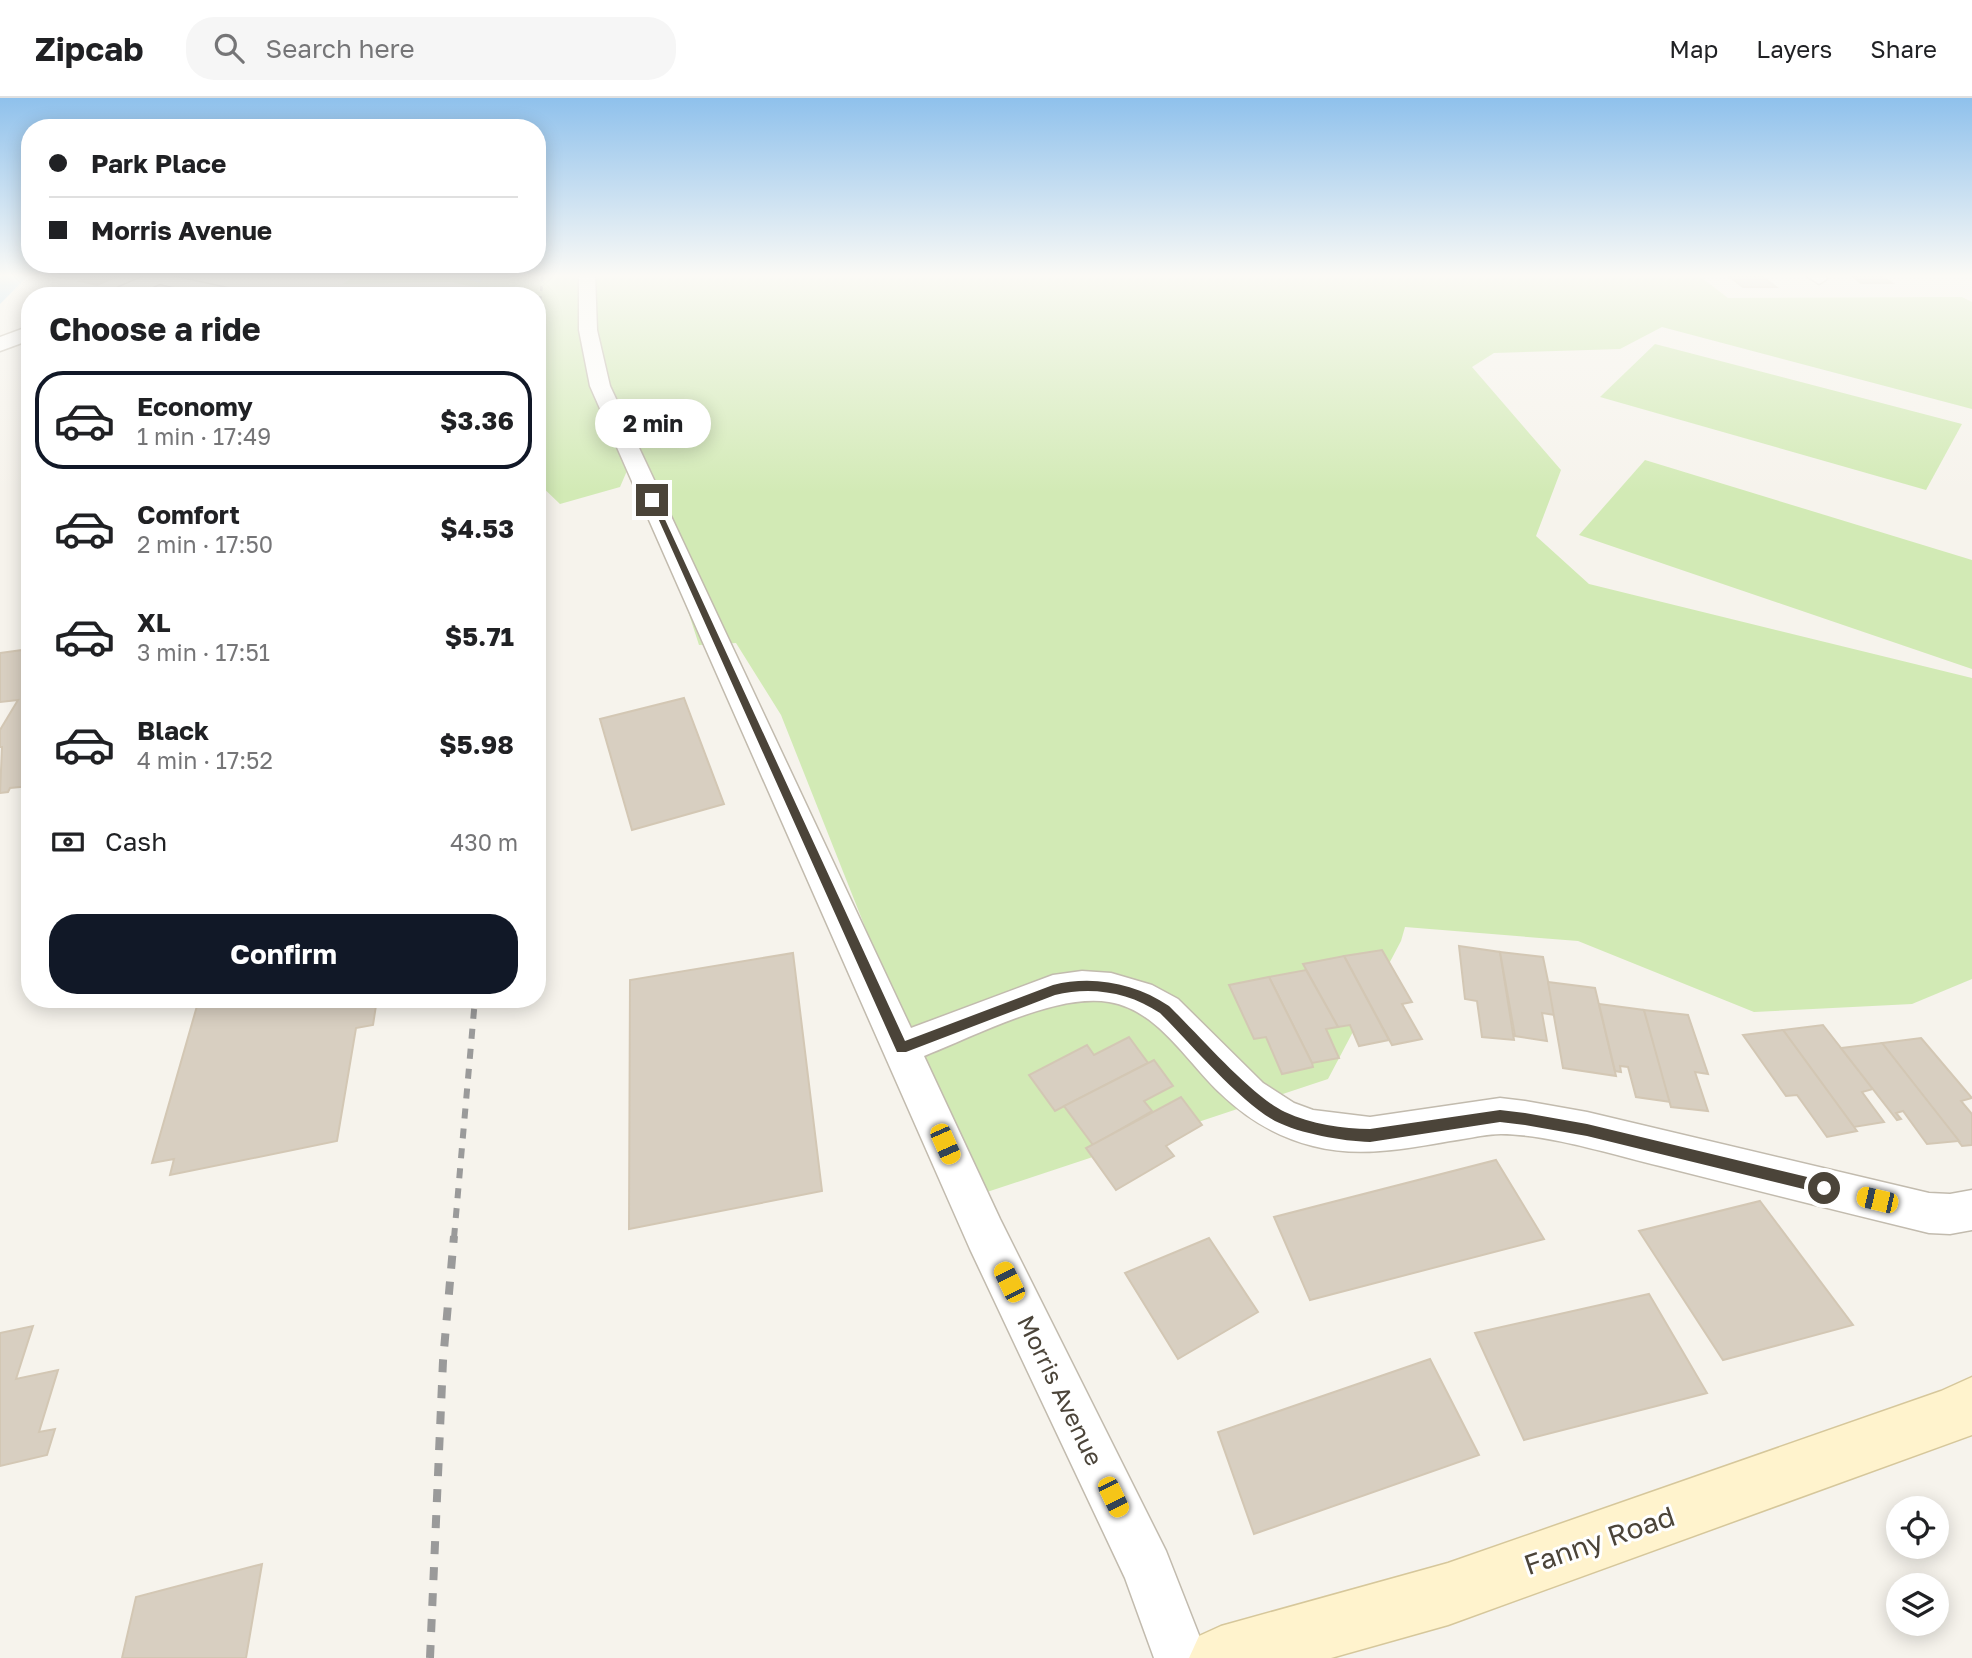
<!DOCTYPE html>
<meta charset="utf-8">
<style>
:root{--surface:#fff;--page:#f6f6f6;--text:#202124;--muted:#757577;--line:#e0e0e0;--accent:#111827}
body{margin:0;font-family:"Golos Text",sans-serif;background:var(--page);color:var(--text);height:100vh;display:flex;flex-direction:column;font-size:26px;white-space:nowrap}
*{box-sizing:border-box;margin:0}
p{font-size:23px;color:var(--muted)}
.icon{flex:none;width:38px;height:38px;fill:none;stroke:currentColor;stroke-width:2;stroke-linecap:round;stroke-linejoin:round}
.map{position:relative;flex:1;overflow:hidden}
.sheet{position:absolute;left:21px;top:189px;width:525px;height:721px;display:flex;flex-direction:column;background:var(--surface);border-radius:28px;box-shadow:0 4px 18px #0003}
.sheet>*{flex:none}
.guide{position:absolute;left:21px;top:21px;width:525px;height:154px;border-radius:28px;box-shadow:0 4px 18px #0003;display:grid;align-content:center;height:154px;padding:0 28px;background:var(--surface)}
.controls{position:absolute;left:1886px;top:1398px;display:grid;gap:14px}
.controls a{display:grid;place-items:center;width:63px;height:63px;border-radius:50%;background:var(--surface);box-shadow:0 4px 18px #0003;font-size:35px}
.end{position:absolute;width:32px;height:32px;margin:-16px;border:9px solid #4b4439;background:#fff;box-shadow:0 0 0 4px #fff}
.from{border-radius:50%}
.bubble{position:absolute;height:49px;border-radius:24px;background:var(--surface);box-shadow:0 4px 18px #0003;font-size:23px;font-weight:700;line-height:49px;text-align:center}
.car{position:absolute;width:21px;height:42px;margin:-21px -10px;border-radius:9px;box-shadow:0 0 5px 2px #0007;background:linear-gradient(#f5c518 24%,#345 0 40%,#f5c518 0 76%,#345 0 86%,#f5c518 0)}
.guide b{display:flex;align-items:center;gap:24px;height:66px;font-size:26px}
.guide b+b{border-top:2px solid var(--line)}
.guide i{width:18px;height:18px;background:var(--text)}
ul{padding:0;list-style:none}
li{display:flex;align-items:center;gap:21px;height:98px;margin:0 14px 10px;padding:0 14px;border:4px solid transparent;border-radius:28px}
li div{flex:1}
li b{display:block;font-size:26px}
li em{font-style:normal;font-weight:700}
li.selected{border-color:var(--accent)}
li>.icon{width:63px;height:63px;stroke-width:1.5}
h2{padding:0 28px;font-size:32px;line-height:84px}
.pay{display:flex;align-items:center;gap:18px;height:77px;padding:0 28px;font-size:26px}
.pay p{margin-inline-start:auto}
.cta{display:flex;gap:14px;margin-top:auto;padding:14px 28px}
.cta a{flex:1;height:80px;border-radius:28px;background:var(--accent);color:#fff;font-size:28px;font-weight:700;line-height:80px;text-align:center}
header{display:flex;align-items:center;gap:42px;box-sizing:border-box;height:98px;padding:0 35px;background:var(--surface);border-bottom:2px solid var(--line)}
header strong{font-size:33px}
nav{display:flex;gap:38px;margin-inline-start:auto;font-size:24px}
.search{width:490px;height:63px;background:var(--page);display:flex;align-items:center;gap:18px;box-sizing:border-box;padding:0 24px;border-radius:28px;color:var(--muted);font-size:26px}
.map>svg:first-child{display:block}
.green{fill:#d2eab5}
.water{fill:#a9d4f2}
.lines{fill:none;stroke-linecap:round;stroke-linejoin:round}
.stream{stroke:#a9d4f2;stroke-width:5}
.building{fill:#d8cfc1;stroke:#d3c7b4;stroke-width:2}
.minor-casing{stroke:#c2bbae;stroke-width:3}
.tertiary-casing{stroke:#c2bbae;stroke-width:3}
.secondary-casing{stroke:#d6c79b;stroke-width:3}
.minor{fill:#fff;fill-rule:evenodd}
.tertiary{fill:#fff;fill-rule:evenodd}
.secondary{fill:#fff3cd;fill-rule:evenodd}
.rail-far2{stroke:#9a9a9a;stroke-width:2.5;stroke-dasharray:5 5;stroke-linecap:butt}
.rail-far1{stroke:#9a9a9a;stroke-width:6;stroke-dasharray:10 10;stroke-linecap:butt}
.rail{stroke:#9a9a9a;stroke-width:8;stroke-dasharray:13 13;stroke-linecap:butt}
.route{fill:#4b4439}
.labels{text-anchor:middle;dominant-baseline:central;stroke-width:6;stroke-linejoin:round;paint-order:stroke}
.street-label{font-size:24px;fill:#4b4439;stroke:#fff}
.near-street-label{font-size:28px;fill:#4b4439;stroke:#fff}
</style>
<header>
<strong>Zipcab</strong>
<div class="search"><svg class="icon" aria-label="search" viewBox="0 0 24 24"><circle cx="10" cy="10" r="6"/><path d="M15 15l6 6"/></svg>Search here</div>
<nav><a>Map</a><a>Layers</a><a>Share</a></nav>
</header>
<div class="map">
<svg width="1972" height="1560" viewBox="0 0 1972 1560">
<rect width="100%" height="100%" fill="#f6f3ec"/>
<g class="green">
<path d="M 356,176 L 1697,176 L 1728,200 L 1962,199 L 1972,204 L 1972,311 L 1662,229 L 1620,251 L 1494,255 L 1472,269 L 1561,372 L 1536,438 L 1589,486 L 1972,580 L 1972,881 L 1912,906 L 1754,914 L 1578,843 L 1405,829 L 1401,843 L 1328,981 L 972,1099 L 781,617 L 736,545 L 699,547 L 636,352 L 620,389 L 560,406 L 537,384 L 537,198 L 499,198 L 499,194 L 450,184 L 343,186 Z"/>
<path d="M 1655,246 L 1962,326 L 1926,392 L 1600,299 Z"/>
<path d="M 1645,362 L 1972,462 L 1972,571 L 1579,437 Z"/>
</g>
<path class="water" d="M 0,176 L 30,176 L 0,206 Z"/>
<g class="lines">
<path class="stream" d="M 458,176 L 479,182"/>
</g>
<g class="building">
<path d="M 109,176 L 118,178 L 97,187 L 80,183 L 92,179 L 86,177 L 89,176 Z"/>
<path d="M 1726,176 L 1759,176 L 1776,189 L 1743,189 Z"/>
<path d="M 1849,176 L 1879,176 L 1892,185 L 1861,185 Z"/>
<path d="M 30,551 L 30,646 L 25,652 L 30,652 L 30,688 L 10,690 L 8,694 L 0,695 L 2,649 L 0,649 L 0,632 L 18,602 L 0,604 L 0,555 Z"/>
<path d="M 684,600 L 724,706 L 632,732 L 600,621 Z"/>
<path d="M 1459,848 L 1500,854 L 1514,942 L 1482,939 L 1477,903 L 1465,901 Z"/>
<path d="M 1382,852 L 1412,904 L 1402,906 L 1422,941 L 1392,947 L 1344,858 Z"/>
<path d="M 1500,854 L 1543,859 L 1555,917 L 1542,915 L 1547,943 L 1515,938 Z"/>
<path d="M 793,855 L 822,1093 L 629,1131 L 630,882 Z"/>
<path d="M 1344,858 L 1389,942 L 1359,948 L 1350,927 L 1338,929 L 1303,866 Z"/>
<path d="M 1306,872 L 1338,929 L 1326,931 L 1339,960 L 1312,965 L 1269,879 Z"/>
<path d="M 1269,879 L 1312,965 L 1313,969 L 1282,976 L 1266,939 L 1254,941 L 1229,887 Z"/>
<path d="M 1548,884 L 1595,890 L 1616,978 L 1563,970 Z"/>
<path d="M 199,901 L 377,901 L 373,927 L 356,930 L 337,1043 L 170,1077 L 174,1061 L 152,1065 Z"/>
<path d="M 1599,906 L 1644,912 L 1671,1004 L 1636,999 L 1628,969 L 1620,968 L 1621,974 L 1615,973 Z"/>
<path d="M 1644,912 L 1688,917 L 1708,976 L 1695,974 L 1708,1013 L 1671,1009 Z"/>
<path d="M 1823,927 L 1873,991 L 1862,994 L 1884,1024 L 1854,1029 L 1783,932 Z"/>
<path d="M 1783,932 L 1854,1029 L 1857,1033 L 1827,1039 L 1797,997 L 1786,998 L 1743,937 Z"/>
<path d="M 1129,939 L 1148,965 L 1055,1013 L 1029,977 L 1087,947 L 1094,957 Z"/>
<path d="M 1921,940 L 1972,1000 L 1961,1003 L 1972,1016 L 1972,1047 L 1962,1048 L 1882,945 Z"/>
<path d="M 1882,945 L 1959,1043 L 1927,1046 L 1903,1013 L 1896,1015 L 1901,1021 L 1897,1022 L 1841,950 Z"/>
<path d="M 1154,962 L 1173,988 L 1144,1003 L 1152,1013 L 1093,1047 L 1064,1008 Z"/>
<path d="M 1181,999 L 1202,1027 L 1166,1048 L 1174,1058 L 1116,1092 L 1086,1050 Z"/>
<path d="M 1496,1062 L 1544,1141 L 1310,1202 L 1274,1119 Z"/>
<path d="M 1760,1103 L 1853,1227 L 1723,1262 L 1639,1133 Z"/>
<path d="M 1209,1140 L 1258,1214 L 1178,1261 L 1125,1175 Z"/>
<path d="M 1649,1196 L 1707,1295 L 1524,1342 L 1475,1235 Z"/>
<path d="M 33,1228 L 16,1281 L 58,1272 L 39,1334 L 55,1331 L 47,1357 L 0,1368 L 0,1235 Z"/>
<path d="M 1430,1261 L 1479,1357 L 1254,1436 L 1218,1334 Z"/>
<path d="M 262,1466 L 246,1560 L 122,1560 L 136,1499 Z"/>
</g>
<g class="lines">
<defs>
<g id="minor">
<path d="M 150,176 L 162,176 L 240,193 L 248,198 L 215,198 L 156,185 L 148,180 Z"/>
<path d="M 579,176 L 595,176 L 597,232 L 610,288 L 911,930 L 1053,877 L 1082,873 L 1111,875 L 1152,887 L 1178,901 L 1263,985 L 1294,1005 L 1313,1012 L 1370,1019 L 1500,1000 L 1525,1003 L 1587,1014 L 1929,1095 L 1950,1096 L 1972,1092 L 1972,1132 L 1950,1136 L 1929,1135 C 1839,1113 1750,1091 1660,1068 C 1614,1057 1548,1036 1501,1036 C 1489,1036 1475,1039 1463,1041 C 1413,1049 1363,1061 1313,1048 C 1277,1039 1247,1021 1220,995 C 1186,963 1158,912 1109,904 C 1056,895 975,938 924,958 L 1000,1121 L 1166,1453 L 1208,1560 L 1154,1560 L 1125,1480 L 970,1151 L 590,288 L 579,232 Z"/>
<path d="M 1804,176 L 1823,176 L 1827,181 L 1819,186 Z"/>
</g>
<g id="tertiary">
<path d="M 149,176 L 175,176 L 173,180 L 132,198 L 105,198 L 108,194 Z"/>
<path d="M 30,228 L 30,242 L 0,253 L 0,239 Z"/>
</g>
<path id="secondary" d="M 1972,1279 L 1972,1337 L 1448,1527 L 1331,1560 L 1189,1560 L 1199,1538 L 1221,1528 L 1448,1465 L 1941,1293 Z"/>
</defs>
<use href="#minor" class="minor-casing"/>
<use href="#tertiary" class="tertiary-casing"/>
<use href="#secondary" class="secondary-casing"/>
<use href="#minor" class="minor"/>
<use href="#tertiary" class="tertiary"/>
<use href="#secondary" class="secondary"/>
<path class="rail-far2" d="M 537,233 L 543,176"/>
<path class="rail-far1" d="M 454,1140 L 475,901"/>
<path class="rail" d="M 430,1560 L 443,1263 L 454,1138"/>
</g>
<linearGradient id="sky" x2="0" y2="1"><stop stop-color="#8fc1ec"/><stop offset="0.45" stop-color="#fbfaf6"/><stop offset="1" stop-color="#fbfaf6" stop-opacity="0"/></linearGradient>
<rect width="1972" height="395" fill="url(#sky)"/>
<path class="route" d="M 649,400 L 656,402 L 905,943 L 1053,887 C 1092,877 1135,885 1169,908 C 1198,936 1252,999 1285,1014 C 1311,1026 1343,1031 1370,1031 L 1500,1012 L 1525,1015 L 1587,1026 L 1824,1083 L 1829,1085 L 1829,1094 L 1824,1096 L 1587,1038 L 1525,1027 L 1500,1024 L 1370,1044 C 1342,1043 1301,1036 1275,1023 C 1238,1002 1192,947 1160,915 C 1129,894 1091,888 1055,897 L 906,954 L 897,954 Z"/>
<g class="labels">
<g class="street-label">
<text transform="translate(1061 1292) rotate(64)">Morris Avenue</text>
</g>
<g class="near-street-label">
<text transform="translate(1599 1442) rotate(-19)">Fanny Road</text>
</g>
</g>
</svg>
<div class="controls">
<a><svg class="icon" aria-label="locate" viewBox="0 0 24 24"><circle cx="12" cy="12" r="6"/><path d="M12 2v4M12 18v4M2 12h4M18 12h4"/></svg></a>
<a><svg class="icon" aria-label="layers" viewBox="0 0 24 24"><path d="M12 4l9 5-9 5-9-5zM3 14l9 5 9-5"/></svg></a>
</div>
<i class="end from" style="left:1824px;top:1090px"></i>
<i class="end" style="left:652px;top:402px"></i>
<div class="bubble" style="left:595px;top:301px;width:116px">2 min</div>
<i class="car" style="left:945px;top:1046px;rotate:156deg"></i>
<i class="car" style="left:1877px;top:1102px;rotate:283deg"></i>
<i class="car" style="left:1009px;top:1184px;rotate:334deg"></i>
<i class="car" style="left:1113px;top:1399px;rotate:154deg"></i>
<div class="guide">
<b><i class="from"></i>Park Place</b>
<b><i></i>Morris Avenue</b>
</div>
<section class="sheet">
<h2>Choose a ride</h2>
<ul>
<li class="selected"><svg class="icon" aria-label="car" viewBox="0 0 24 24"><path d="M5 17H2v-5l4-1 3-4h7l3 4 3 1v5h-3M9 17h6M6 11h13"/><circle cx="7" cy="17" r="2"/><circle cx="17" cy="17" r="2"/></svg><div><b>Economy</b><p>1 min · 17:49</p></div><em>$3.36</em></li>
<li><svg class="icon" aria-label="car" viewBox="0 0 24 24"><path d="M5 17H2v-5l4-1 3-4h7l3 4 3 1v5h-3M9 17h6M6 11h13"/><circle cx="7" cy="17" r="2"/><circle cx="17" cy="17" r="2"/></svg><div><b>Comfort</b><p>2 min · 17:50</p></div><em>$4.53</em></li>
<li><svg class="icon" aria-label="car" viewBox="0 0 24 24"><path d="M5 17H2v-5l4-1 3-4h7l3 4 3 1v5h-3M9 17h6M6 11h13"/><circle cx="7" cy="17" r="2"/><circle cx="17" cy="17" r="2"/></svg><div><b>XL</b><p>3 min · 17:51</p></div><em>$5.71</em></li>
<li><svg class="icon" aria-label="car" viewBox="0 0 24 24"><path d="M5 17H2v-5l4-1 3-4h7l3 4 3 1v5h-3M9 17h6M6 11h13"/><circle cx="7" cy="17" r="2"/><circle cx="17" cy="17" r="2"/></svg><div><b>Black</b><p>4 min · 17:52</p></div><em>$5.98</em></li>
</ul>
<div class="pay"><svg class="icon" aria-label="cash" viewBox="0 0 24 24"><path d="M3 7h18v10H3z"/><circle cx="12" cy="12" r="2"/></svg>Cash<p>430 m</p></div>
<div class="cta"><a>Confirm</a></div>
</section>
</div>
